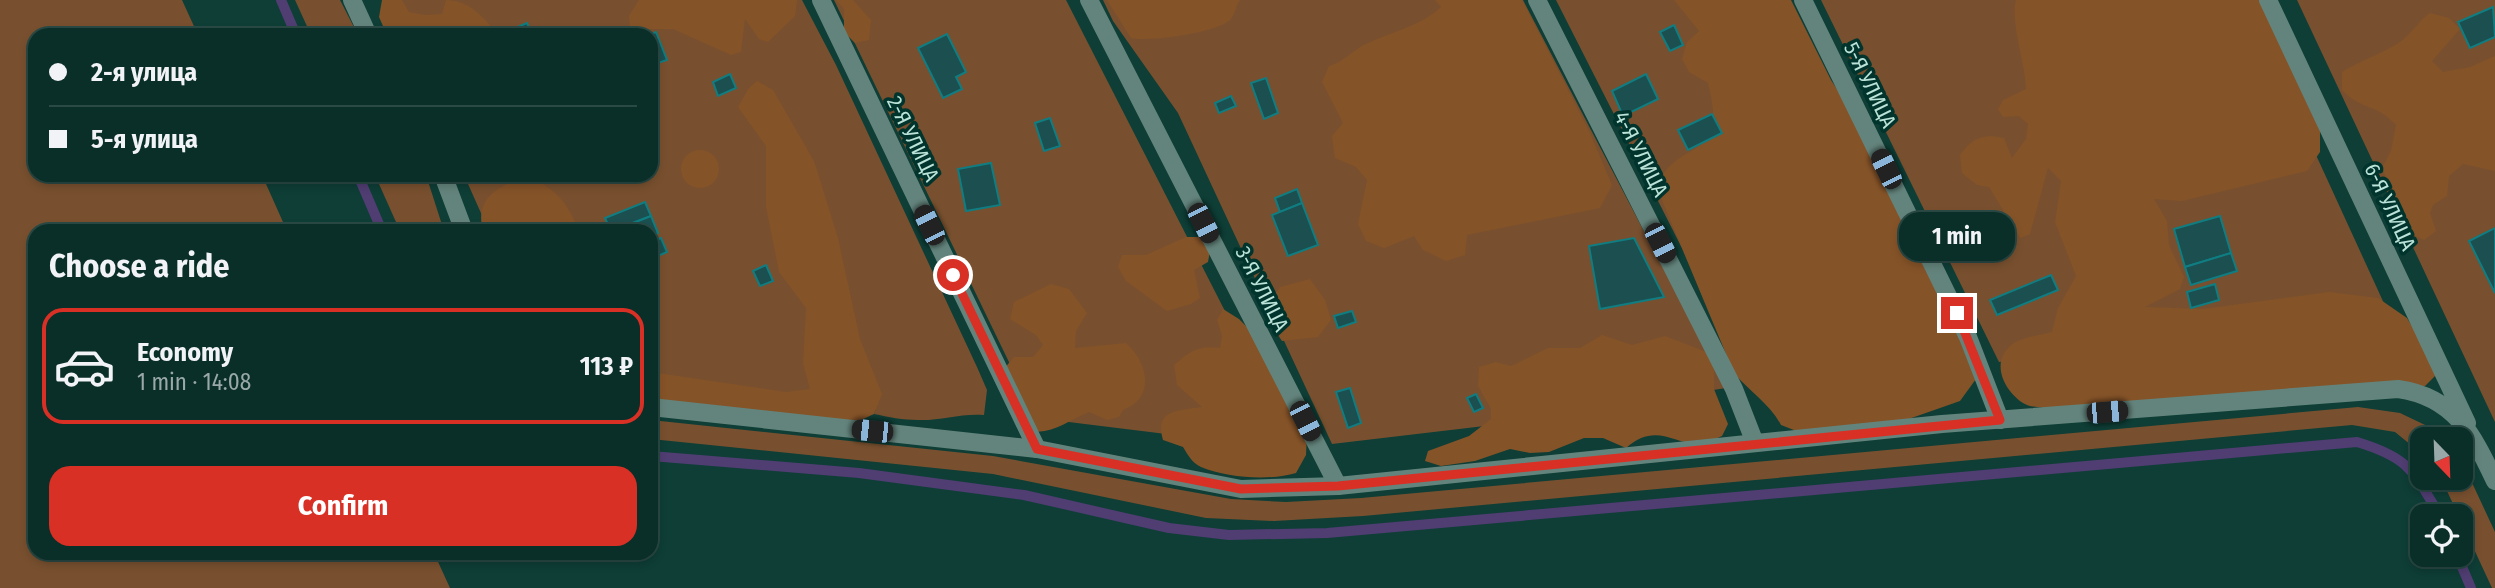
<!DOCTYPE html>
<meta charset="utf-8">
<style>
:root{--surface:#0a2e28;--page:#133630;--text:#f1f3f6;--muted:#99a8a8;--line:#2a4a45;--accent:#d93025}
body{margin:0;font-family:"Fira Sans Condensed",sans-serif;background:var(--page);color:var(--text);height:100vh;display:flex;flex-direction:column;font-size:26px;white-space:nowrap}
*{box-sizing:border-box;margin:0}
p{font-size:23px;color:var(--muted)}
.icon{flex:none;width:38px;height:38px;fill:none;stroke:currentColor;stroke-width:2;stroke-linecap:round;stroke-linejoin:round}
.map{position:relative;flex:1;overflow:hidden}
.side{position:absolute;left:28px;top:224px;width:630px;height:336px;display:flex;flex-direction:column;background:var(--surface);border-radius:21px;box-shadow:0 4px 10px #0003,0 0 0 2px var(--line)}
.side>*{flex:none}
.banner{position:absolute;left:28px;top:28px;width:630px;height:154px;border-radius:21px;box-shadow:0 4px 10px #0003,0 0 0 2px var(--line);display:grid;align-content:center;height:154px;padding:0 21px;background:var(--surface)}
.needle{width:46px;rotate:157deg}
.buttons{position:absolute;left:2410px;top:427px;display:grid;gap:14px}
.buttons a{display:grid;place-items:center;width:63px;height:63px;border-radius:14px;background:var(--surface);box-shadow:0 4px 10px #0003,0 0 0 2px var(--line);font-size:35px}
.end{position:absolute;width:32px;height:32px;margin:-16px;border:9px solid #d93025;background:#fff;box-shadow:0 0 0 4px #fff}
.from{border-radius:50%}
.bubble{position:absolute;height:49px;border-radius:21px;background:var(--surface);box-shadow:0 4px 10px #0003,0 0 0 2px var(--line);font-size:23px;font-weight:700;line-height:49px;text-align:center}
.car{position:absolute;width:21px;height:42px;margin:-21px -10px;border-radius:9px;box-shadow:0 0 5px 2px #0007;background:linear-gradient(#222 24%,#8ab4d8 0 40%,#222 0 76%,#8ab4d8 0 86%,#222 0)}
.banner b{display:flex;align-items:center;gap:24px;height:66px;font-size:26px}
.banner b+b{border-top:2px solid var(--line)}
.banner i{width:18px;height:18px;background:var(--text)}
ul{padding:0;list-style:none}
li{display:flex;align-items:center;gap:21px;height:116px;margin:0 14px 10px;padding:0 7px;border:4px solid transparent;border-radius:21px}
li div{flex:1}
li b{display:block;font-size:26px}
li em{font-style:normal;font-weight:700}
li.current{border-color:var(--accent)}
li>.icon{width:63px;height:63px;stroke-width:1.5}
h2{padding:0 21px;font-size:32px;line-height:84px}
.action{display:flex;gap:14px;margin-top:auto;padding:14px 21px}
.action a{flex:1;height:80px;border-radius:21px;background:var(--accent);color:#fff;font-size:28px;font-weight:700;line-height:80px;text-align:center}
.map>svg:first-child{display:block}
.green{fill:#78502f}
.forest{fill:#855328}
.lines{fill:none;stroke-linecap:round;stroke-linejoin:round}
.stream{stroke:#503d72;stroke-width:10}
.building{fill:#1c4f50;stroke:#0f7d81;stroke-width:2}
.minor{stroke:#63847c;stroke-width:18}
.route{stroke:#d93025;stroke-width:9}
.labels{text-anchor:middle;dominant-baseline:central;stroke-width:7;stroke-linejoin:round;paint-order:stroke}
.street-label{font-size:21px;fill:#bbe3d9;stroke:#00342c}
</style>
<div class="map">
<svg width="2495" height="588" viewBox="0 0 2495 588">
<rect width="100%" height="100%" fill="#0e3e36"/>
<g class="green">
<path d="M 0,0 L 182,0 L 198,35 L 35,35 L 35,175 L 262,175 L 287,231 L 35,231 L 35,553 L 434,553 L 450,588 L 0,588 Z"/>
<path d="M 295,0 L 340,0 L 358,35 L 311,35 Z"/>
<path d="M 386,0 L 802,0 L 836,65 L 977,367 L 987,390 L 984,415 C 962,413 939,421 918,420 C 903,420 888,417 874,414 L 876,408 L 651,384 L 651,231 L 489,231 L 464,175 L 651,175 L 651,35 L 401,35 Z"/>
<path d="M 834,0 L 1066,0 L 1296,450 L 1036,418 Z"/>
<path d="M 1103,0 L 1523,0 L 1726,388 L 1493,425 L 1332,444 L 1178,113 L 1113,21 Z"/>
<path d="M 1556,0 L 1785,0 L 1752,386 Z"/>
<path d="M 1821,0 L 2245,0 L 2393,323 L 1999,362 Z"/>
<path d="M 2297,0 L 2495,0 L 2495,422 Z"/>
<path d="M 375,175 L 426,175 L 444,231 L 400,231 Z"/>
<path d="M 2358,407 L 2400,413 L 2446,435 L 2449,439 L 2422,439 L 2422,454 L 2395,432 L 2352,425 L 1363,516 L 1274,521 L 1206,518 L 993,474 L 651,439 L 651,420 L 993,456 L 1231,499 L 1286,502 L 1361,498 Z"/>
<path d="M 2461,459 L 2495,532 L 2495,588 L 2492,588 L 2441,478 L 2460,478 Z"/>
</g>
<g class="forest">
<path d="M 382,0 L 402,0 L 409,12 L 425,15 L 442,14 L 446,0 C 467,0 481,14 493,29 L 492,35 L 387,35 L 379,17 Z"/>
<path d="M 639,0 L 797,0 L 795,16 L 768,42 L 759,39 L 745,19 L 741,52 L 731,55 L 673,29 L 630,29 L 629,16 Z"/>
<path d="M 836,0 L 853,0 L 871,20 L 869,40 L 855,43 L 844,32 L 844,9 Z"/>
<path d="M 1107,0 L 1240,0 C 1236,5 1235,15 1230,20 C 1216,33 1150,42 1131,38 Z"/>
<path d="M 1435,0 L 1522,0 L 1590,133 L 1612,185 L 1600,208 L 1467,235 L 1465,255 L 1446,261 L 1423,250 L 1414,236 L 1384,248 L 1366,241 L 1358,224 L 1367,180 L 1356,167 L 1335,158 L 1332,136 L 1343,123 L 1322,82 L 1329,66 C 1343,62 1350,53 1362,46 C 1389,32 1418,28 1441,7 Z"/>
<path d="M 1674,0 L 1791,0 L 1831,80 L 1861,126 L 1951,317 L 1976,379 L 1960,401 L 1883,428 L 1799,432 L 1781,425 C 1770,404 1750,392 1734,373 L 1656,186 C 1682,133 1729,166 1708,83 L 1689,72 L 1682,59 L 1687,42 L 1699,31 Z"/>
<path d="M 2016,0 L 2266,0 L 2320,128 L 2320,152 L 2307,171 L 2182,201 L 2154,199 L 2167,221 L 2169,245 L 2184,277 L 2180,289 L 2145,307 L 2203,309 L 2329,292 L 2378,298 L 2407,318 L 2434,362 L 2436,375 L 2425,386 L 2045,408 C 2038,407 2029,407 2023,403 C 2003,390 1989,360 2014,343 C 2024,337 2041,335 2052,332 L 2058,308 L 2076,276 L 2055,222 L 2061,181 L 2048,168 L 2030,234 L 2020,238 L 1989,187 L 1977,185 L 1962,173 L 1960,155 C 1972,138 1983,133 2004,138 L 2012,158 L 2026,139 L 2028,124 L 2019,116 L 2003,117 L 1998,109 L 2003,100 L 2026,89 C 2025,61 2010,23 2016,0 Z"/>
<path d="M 2430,13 L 2449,18 L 2460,29 L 2432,61 L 2443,72 L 2470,67 L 2495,56 L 2495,171 L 2463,164 L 2449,176 L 2447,196 L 2433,205 L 2430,213 L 2436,231 L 2424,240 L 2410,233 L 2382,168 L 2391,151 L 2396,125 C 2376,103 2362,111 2342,90 L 2342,72 C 2359,61 2394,49 2406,37 C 2415,29 2420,20 2430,13 Z"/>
<path d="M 757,81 L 773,90 L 814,161 L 838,238 L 860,339 L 882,394 L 874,414 L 859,421 L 748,414 L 651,398 L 651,372 L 786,392 L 810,389 L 803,364 L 806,308 L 779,272 L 766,207 L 766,146 L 738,107 L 748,89 Z"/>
<circle cx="700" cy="169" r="19"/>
<path d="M 526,176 C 556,188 567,202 579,231 L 483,231 C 474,197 499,186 526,176 Z"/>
<path d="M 1186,237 L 1201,237 L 1210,251 L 1208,262 L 1194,270 L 1200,298 L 1191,304 L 1167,311 L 1126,281 L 1118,267 L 1122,255 L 1146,255 Z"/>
<path d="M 1310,279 L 1325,300 L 1331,320 L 1318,337 L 1282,341 C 1266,318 1264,310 1280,287 Z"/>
<path d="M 1051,284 L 1069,289 L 1087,313 L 1076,331 L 1075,348 L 1126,343 C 1148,362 1156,398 1123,410 L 1119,417 L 1107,420 L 1089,412 C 1069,420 1052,435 1031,431 L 1003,370 L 1014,357 L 1033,357 L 1043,345 L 1036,335 L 1010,319 L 1014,302 Z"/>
<path d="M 1223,309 L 1239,319 L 1253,333 L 1307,431 L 1306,455 L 1296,473 C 1269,481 1228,478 1201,467 C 1192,463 1188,455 1183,447 L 1163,440 C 1154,409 1178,411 1202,407 L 1177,385 L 1174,365 C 1190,351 1199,345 1220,348 L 1222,336 L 1217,320 Z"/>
<path d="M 1602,335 L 1632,345 L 1665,336 L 1709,353 L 1714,370 L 1714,389 L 1728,424 L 1722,436 C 1717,438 1711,441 1706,443 C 1677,449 1658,419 1626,448 L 1603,438 L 1584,438 L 1549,452 L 1530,453 L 1510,449 L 1475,461 L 1441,466 L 1425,461 L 1428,451 L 1469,436 L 1491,419 L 1491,409 L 1478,386 L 1479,367 L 1496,362 L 1511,366 L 1548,348 L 1580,348 Z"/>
</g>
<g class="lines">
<g class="stream">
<path d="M 281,0 L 296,35"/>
<path d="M 358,175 L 382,231"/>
<path d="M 651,456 L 859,473 L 1024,495 L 1169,528 L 1229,535 L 1327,533 L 2357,442 C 2410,458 2413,471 2440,516"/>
<path d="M 2457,555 L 2471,588"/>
</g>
</g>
<g class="building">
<path d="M 2493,7 L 2495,37 L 2470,48 L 2458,22 Z"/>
<path d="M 527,23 L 532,35 L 498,35 Z"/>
<path d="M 1674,25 L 1683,45 L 1670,51 L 1660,32 Z"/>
<path d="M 656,32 L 667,60 L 652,65 L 649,35 Z"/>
<path d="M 947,34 L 966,72 L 956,77 L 962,89 L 943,98 L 918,48 Z"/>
<path d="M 730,74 L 736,88 L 718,96 L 713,82 Z"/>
<path d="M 1646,74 L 1658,99 L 1623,116 L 1612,91 Z"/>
<path d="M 1266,78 L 1278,113 L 1264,119 L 1251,83 Z"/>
<path d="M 1231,96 L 1236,106 L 1219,113 L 1215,103 Z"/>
<path d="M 1712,114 L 1722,133 L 1688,150 L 1678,130 Z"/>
<path d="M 1050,118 L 1060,146 L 1044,151 L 1035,123 Z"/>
<path d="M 991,163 L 1000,205 L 966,211 L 958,169 Z"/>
<path d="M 1297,189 L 1302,203 L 1280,212 L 1275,198 Z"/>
<path d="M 645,202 L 651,216 L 611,231 L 605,218 Z"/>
<path d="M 1302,203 L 1318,245 L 1288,256 L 1272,215 Z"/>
<path d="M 651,216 L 658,233 L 651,236 L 651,231 L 613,231 Z"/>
<path d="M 2220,216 L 2231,253 L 2185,267 L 2174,229 Z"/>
<path d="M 2495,228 L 2495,293 L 2469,241 Z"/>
<path d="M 661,238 L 667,252 L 651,259 L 651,242 Z"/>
<path d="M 1634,238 L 1664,297 L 1600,309 L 1589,246 Z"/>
<path d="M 2231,253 L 2237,271 L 2191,285 L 2185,267 Z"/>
<path d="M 766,265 L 773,281 L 760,286 L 753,271 Z"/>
<path d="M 2051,275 L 2058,290 L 1997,315 L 1990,300 Z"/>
<path d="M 2215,284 L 2219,300 L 2191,308 L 2187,292 Z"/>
<path d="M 1352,311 L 1356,322 L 1338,328 L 1334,316 Z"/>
<path d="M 1350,388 L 1361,423 L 1348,428 L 1336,392 Z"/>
<path d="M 1476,394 L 1483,408 L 1474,412 L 1467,398 Z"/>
</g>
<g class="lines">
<g class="minor">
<path d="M 352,0 L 368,35"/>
<path d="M 821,0 L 1037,449"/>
<path d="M 1089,0 L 1338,486"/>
<path d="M 1537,0 L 1734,389 L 1755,443"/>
<path d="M 1803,0 L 1968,337 L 2000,420"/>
<path d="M 2268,0 L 2467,423"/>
<path d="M 443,175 L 464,231"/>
<path d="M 651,407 L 1037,449 L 1241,489 L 1338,486 L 1942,424 L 2398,389 C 2455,397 2473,435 2495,481"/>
</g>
</g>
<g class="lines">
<path class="route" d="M 953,275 L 1037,449 L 1241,489 L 1338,486 L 2000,420 L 1957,313"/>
</g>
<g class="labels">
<g class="street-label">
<text transform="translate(1870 85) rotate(64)">5-Я УЛИЦА</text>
<text transform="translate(913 139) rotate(64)">2-Я УЛИЦА</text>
<text transform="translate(1641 154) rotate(63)">4-Я УЛИЦА</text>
<text transform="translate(2390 207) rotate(65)">6-Я УЛИЦА</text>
<text transform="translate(1262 289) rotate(63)">3-Я УЛИЦА</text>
</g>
</g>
</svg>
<div class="buttons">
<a><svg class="needle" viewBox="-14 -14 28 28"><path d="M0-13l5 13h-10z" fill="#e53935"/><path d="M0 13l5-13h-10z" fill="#99a8a8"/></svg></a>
<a><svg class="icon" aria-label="locate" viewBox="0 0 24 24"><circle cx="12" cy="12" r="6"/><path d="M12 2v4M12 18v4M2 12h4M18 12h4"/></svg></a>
</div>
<i class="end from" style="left:953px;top:275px"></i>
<i class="end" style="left:1957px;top:313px"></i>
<div class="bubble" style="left:1899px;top:212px;width:116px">1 min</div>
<i class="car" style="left:1886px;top:169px;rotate:334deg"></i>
<i class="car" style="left:1203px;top:223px;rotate:153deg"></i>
<i class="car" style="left:929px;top:225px;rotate:334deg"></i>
<i class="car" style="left:1660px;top:243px;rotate:153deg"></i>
<i class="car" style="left:2107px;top:412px;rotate:85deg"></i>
<i class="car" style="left:1305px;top:421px;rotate:153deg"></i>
<i class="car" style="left:872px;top:431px;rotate:276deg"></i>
<div class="banner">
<b><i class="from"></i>2-я улица</b>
<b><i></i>5-я улица</b>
</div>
<section class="side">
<h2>Choose a ride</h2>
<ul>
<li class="current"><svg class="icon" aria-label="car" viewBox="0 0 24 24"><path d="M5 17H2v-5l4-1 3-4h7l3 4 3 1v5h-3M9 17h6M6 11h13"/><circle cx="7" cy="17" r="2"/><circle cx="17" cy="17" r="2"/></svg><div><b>Economy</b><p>1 min · 14:08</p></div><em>113 ₽</em></li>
</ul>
<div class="action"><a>Confirm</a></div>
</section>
</div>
